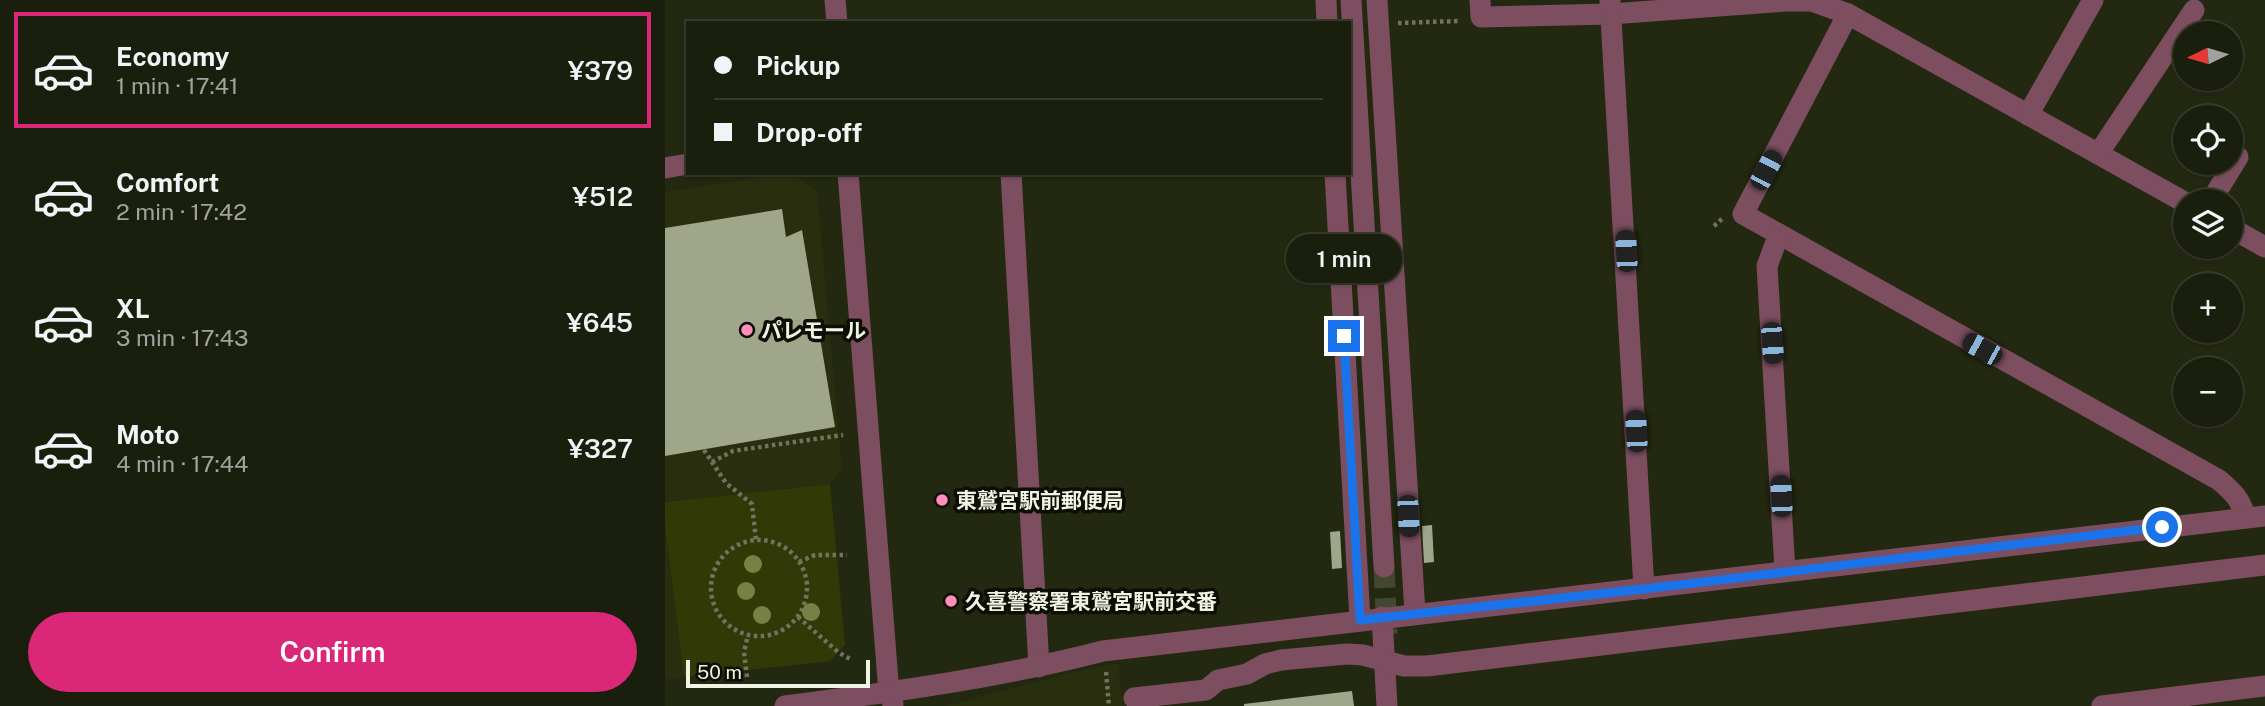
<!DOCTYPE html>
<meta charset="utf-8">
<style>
:root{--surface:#1a1e0c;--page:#232715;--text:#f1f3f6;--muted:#9fa29d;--line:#383c2d;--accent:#db2777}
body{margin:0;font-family:"Public Sans","Noto Sans JP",sans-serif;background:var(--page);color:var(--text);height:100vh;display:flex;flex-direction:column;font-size:26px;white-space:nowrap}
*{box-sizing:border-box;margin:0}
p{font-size:23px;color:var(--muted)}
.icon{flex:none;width:38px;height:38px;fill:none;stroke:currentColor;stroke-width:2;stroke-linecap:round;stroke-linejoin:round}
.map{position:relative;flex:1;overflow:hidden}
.side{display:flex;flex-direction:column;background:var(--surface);width:665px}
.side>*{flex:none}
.banner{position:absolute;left:21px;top:21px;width:665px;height:154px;border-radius:0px;box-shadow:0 2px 5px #0004,0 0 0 2px var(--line);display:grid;align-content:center;height:154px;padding:0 28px;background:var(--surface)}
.needle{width:46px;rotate:265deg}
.buttons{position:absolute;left:1508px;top:21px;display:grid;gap:14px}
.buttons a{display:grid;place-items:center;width:70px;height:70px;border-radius:50%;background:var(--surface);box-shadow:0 2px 5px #0004,0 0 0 2px var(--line);font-size:35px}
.scale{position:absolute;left:21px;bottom:18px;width:184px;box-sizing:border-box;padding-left:7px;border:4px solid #f0f4e5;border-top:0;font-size:19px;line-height:24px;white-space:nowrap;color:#f0f4e5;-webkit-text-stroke:5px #0d0f06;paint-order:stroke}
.end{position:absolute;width:32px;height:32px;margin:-16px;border:9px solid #1a73e8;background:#fff;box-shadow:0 0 0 4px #fff}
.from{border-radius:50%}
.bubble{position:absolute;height:49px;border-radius:24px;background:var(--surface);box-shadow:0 2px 5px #0004,0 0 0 2px var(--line);font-size:23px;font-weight:600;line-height:49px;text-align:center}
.car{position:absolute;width:21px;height:42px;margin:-21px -10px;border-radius:9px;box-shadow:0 0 5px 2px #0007;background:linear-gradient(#222 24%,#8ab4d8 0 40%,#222 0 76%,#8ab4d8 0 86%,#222 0)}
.banner b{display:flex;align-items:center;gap:24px;height:66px;font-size:26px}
.banner b+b{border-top:2px solid var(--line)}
.banner i{width:18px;height:18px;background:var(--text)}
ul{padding:12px 0 0;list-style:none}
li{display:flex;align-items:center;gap:21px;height:116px;margin:0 14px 10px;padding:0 14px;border:4px solid transparent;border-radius:0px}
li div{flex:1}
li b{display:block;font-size:26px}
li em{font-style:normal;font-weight:600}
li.current{border-color:var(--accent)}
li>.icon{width:63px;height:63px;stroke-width:1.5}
.button{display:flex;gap:14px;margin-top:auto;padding:14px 28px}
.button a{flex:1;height:80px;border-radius:42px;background:var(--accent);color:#fff;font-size:28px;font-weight:600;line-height:80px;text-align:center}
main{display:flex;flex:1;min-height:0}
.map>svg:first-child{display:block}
.built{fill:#282e0e}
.green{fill:#313907}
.building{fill:#9fa689}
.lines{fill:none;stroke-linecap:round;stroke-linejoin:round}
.minor-tunnel{stroke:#424730;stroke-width:21;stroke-dasharray:21 10;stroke-linecap:butt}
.path{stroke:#6f735f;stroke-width:4.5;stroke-dasharray:3.5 3.5;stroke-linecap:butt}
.minor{stroke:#7c4e60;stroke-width:21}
.tree{fill:#768245}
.route{stroke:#1a73e8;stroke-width:9}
.poi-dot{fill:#ff8ebb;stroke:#0d0f06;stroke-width:2.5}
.labels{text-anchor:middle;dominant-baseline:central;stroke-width:7;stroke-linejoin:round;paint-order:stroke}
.poi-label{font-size:21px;font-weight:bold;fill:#f0f4e5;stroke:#0d0f06;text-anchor:start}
</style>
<main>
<section class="side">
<ul>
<li class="current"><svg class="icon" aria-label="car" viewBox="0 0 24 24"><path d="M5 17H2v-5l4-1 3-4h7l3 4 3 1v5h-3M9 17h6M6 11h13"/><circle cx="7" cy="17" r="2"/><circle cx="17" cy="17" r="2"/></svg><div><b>Economy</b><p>1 min · 17:41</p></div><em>¥379</em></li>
<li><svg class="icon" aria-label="car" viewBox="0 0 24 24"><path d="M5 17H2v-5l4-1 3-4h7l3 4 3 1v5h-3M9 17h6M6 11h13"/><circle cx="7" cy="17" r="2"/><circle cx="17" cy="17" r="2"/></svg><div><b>Comfort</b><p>2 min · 17:42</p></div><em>¥512</em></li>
<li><svg class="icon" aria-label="car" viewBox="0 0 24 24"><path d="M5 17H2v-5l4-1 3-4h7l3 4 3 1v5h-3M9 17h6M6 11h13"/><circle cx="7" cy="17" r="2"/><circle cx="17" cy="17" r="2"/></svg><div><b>XL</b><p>3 min · 17:43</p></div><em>¥645</em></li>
<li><svg class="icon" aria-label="car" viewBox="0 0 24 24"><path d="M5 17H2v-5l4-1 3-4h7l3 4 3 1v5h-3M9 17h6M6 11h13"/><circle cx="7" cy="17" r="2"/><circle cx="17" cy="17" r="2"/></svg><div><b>Moto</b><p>4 min · 17:44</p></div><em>¥327</em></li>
</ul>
<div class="button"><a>Confirm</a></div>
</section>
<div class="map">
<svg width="1600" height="706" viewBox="0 0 1600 706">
<rect width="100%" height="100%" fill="#232810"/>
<g class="built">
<path d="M 126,173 L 152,191 L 177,469 L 165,484 L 0,502 L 0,192 Z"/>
<path d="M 0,527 L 19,677 L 0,680 Z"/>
<path d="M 453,663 L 458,706 L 280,706 L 417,670 Z"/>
</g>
<path class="green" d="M 165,484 L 180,645 L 165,661 L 19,677 L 0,527 L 0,502 Z"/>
<g class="building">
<path d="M 117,209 L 121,237 L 137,230 L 170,427 L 0,456 L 0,228 Z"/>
<path d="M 767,525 L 769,562 L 759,563 L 757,526 Z"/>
<path d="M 675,531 L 677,568 L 667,569 L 665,532 Z"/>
<path d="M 687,691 L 689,706 L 579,706 L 579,704 Z"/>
</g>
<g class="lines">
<path class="minor-tunnel" d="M 719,567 L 722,634"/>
<g class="path">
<path d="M 733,23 L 794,21"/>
<path d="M 1049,226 L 1058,218"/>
<path d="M 39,450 L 61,483 L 87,504 L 91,540"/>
<path d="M 47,462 L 68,451 L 178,435"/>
<circle cx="94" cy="588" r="48"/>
<path d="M 134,562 L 150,555 L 182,555"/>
<path d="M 133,617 L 173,652 L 185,659"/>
<path d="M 441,672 L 444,706"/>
<path d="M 82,677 L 79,652 L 83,635"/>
</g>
<g class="minor">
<path d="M 170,0 L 172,23"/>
<path d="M 661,0 L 662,23"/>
<path d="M 686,0 L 719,567"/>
<path d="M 712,0 L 750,613"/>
<path d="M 815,0 L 816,17 L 946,14 L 1121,1 L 1147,1 L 1183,14 L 1521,203"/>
<path d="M 945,1 L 979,589"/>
<path d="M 1183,14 L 1078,214 L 1554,480 C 1567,491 1577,500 1580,518"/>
<path d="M 1363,115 L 1428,0"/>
<path d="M 1433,154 L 1529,10"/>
<path d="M 0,168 L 23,164"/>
<path d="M 183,173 L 224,693 L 228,704"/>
<path d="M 346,173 L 374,667"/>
<path d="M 670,173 L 695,620"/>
<path d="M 1546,201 L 1573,157"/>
<path d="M 1566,228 L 1600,247"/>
<path d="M 1114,234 L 1102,266 L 1120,571"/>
<path d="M 717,617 L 722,706"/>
<path d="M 469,698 L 541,690 L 553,680 L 582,674 L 600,664 L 616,660 L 682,654 L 698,655 L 739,666 L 762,666 L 1600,565"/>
<path d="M 120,706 C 228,692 333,678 438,651 L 1600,516"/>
<path d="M 1437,706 L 1600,686"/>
</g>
</g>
<g class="tree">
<circle cx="88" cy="564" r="9"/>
<circle cx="81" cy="591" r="9"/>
<circle cx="146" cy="612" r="9"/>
<circle cx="97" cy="615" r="9"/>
</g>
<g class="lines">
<path class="route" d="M 679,336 L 695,620 L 979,589 L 1497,527"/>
</g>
<g class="poi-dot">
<circle cx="82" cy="330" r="7"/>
<circle cx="277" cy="500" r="7"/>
<circle cx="286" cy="601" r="7"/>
</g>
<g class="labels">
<g class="poi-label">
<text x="96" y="330">パレモール</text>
<text x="291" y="500">東鷲宮駅前郵便局</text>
<text x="300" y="601">久喜警察署東鷲宮駅前交番</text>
</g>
</g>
</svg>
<div class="buttons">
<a><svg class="needle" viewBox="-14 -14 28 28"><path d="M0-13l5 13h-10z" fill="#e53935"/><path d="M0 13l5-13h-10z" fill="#9fa29d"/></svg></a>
<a><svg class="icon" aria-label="locate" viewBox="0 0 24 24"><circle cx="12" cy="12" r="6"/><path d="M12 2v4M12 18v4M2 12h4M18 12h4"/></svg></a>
<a><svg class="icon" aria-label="layers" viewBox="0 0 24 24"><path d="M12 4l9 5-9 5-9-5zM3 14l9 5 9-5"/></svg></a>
<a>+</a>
<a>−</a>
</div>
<div class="scale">50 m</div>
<i class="end from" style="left:1497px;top:527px"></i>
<i class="end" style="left:679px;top:336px"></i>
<div class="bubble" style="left:621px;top:234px;width:116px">1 min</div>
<i class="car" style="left:1101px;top:170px;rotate:28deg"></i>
<i class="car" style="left:961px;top:251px;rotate:357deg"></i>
<i class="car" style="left:1107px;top:343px;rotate:176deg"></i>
<i class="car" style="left:1317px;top:349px;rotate:299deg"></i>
<i class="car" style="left:971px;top:431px;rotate:357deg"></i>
<i class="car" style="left:1116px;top:496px;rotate:357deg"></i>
<i class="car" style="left:743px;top:516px;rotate:177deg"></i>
<div class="banner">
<b><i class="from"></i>Pickup</b>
<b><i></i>Drop-off</b>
</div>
</div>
</main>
